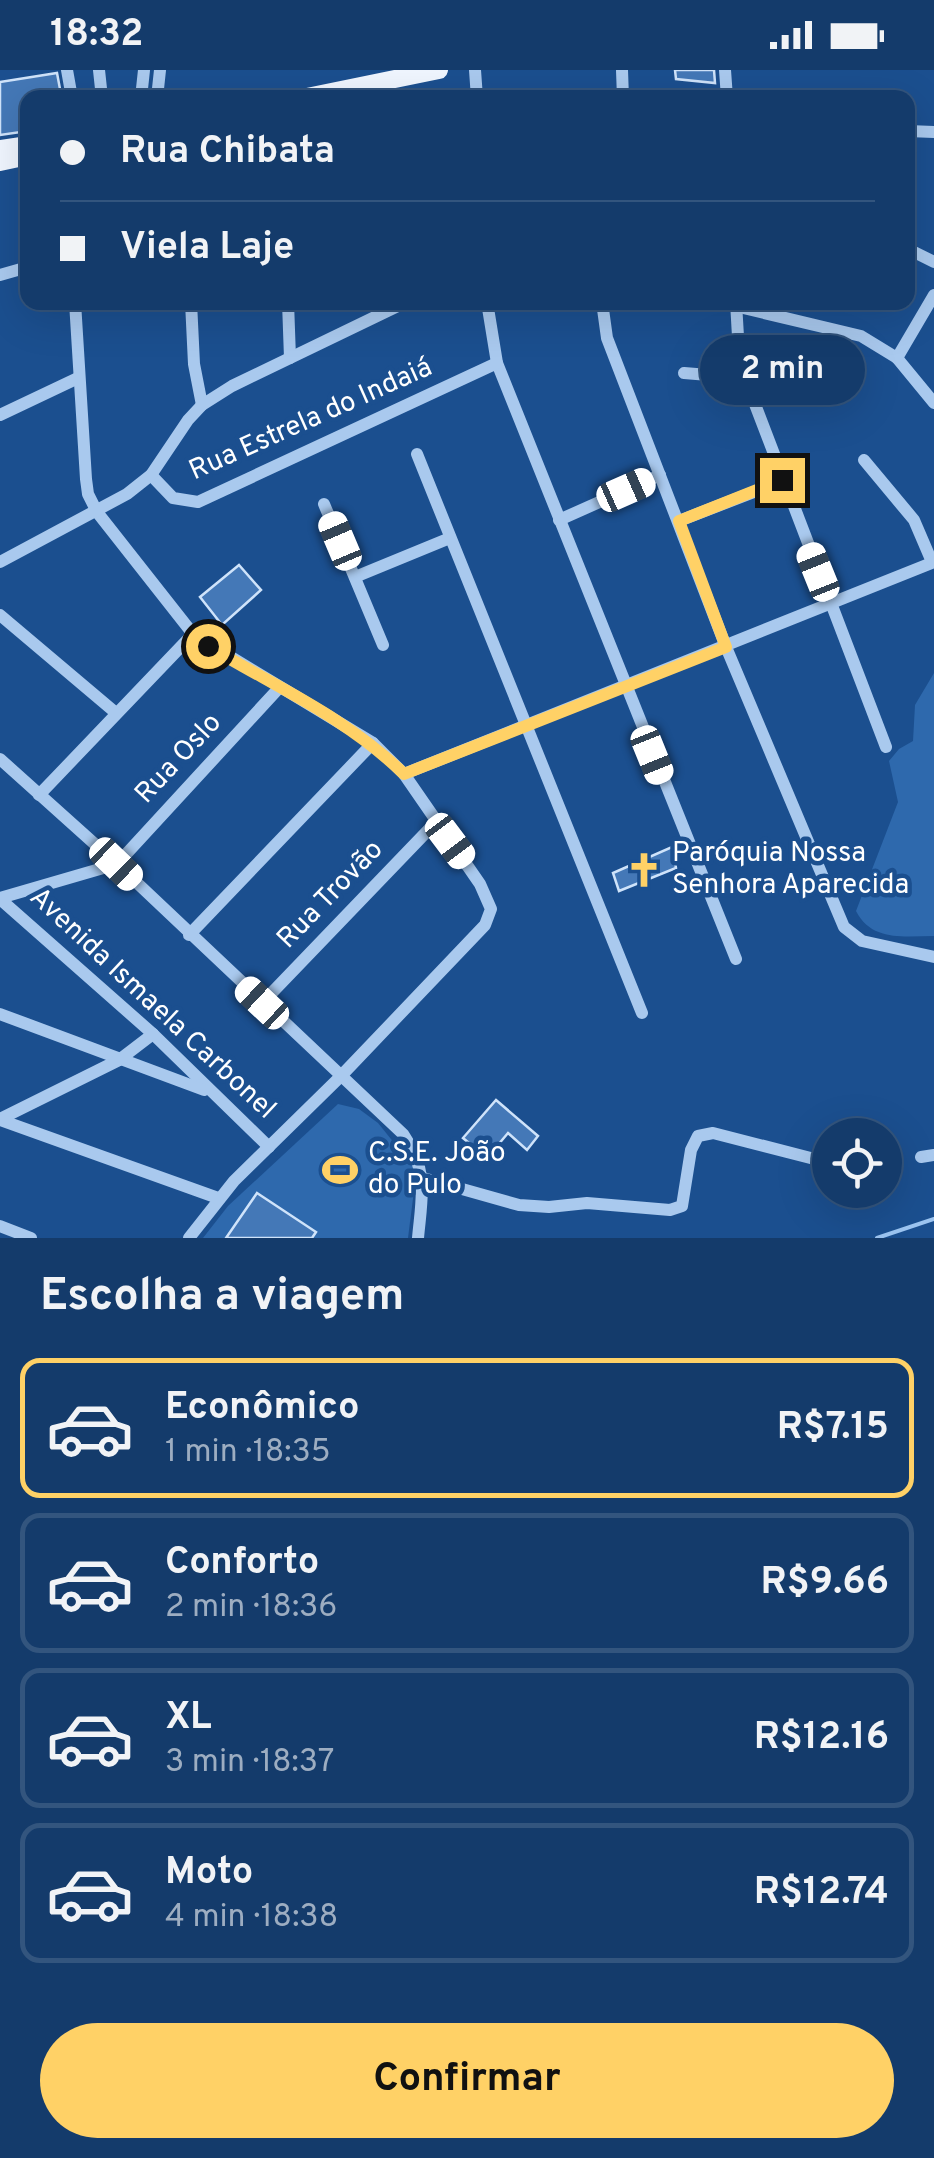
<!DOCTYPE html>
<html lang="pt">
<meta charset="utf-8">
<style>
:root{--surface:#143b6b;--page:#214673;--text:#f1f3f6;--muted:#9dadc1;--line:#33557e;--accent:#ffd166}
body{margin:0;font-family:Overpass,sans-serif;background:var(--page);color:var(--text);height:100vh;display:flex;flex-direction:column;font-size:38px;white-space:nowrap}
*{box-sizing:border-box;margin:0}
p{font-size:32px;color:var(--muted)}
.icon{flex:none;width:55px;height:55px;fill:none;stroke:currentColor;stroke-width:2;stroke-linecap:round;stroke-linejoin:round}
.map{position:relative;height:1168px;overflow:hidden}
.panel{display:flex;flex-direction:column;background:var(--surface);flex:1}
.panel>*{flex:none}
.top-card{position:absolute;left:20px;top:20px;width:895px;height:220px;border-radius:20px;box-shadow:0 10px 40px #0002,0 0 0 2px var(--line);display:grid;align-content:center;height:220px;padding:0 40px;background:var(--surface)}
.buttons{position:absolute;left:812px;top:1048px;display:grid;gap:20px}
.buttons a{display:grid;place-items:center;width:90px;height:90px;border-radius:50%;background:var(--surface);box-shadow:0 10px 40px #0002,0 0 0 2px var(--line);font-size:50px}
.end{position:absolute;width:45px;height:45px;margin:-22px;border:12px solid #ffd166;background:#111;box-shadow:0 0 0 5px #111}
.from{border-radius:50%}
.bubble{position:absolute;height:70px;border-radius:35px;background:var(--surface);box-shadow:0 10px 40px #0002,0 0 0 2px var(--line);font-size:32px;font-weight:700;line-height:70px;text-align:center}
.car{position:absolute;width:30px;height:60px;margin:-30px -15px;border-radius:12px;box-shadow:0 0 8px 2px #0007;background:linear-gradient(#fff 24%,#345 0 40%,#fff 0 76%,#345 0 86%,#fff 0)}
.top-card b{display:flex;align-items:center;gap:35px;height:95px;font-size:38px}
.top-card b+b{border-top:2px solid var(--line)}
.top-card i{width:25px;height:25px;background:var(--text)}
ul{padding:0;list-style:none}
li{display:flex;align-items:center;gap:30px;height:140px;margin:0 20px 15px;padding:0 20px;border:5px solid var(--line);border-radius:20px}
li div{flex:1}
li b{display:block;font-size:38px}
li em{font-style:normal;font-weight:700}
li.current{border-color:var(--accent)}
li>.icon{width:90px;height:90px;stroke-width:1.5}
h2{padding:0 40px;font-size:45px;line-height:120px}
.action{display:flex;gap:20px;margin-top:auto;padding:20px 40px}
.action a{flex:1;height:115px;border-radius:60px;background:var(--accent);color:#111;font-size:40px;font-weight:700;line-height:115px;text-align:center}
.status{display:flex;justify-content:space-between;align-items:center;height:70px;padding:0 50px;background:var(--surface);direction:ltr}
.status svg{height:28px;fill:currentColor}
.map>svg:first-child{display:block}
.green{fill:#2e69ad}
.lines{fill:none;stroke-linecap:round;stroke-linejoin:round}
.stream{stroke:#9cc4f0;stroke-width:4}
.building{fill:#4478b7;stroke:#cfe3fa;stroke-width:2.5}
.minor{stroke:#a9c9ee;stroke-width:12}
.major{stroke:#f0f6ff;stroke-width:18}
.route{stroke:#ffd166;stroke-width:12}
.labels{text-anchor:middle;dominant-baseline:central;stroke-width:9;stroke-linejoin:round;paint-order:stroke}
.street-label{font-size:28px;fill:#fff;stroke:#1b4f8f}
.poi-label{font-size:28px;fill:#fff;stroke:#1b4f8f;text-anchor:start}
</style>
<div class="status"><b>18:32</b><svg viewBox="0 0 49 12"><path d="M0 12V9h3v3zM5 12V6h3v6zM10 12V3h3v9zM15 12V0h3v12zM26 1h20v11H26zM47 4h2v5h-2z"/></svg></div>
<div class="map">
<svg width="934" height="1168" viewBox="0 0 934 1168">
<rect width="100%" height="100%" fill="#1b4f8f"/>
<g class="green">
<path d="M 934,603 L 934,866 C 904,866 872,872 856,841 L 898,732 L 889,691 L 899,679 L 913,671 L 915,635 Z"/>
<path d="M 338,1034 L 359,1039 L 378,1053 L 412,1095 L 416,1105 L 408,1168 L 203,1168 L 228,1136 Z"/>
</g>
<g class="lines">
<path class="stream" d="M 877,1168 L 934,1149"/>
</g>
<g class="building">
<path d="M 675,0 L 714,0 L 715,13 L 676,9 Z"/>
<path d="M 57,3 L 60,19 L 33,23 L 34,28 L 28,28 L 28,61 L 0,65 L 0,12 Z"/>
<path d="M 239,495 L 261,520 L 222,555 L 200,527 Z"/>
<path d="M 672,777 L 676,798 L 619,821 L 613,803 Z"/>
<path d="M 496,1030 L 538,1066 L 527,1080 L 508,1063 L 487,1088 L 463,1068 Z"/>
<path d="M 257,1123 L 316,1162 L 312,1168 L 226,1168 Z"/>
</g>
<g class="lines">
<g class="minor">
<path d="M 67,0 L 72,28"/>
<path d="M 99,0 L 102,28"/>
<path d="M 475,0 L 477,28"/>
<path d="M 622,0 L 623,28"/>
<path d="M 725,0 L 727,28"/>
<path d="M 141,28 L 144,0"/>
<path d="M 157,28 L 160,0"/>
<path d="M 908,61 L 934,62"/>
<path d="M 908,179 L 934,192"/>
<path d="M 0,205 L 28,197"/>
<path d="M 75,232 L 86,409 L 88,424 L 97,442 L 193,564 L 373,673 L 404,704 L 480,814 L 491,839 L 485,855 L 340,1007 L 234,1111 L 189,1168"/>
<path d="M 191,232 L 194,294 L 202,335"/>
<path d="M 288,232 L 290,288"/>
<path d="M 487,232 L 497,293 L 736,889"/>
<path d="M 602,232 L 607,268 L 726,577 L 844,857 L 862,871 L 934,887"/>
<path d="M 718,232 L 861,266 L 897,288 L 934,333"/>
<path d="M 736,232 L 739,284 L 745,308 L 886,677"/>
<path d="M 897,288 L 934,225"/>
<path d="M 684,303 L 745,308"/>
<path d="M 0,345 L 78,308"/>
<path d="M 417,384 L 642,943"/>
<path d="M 864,390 L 914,450 L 932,492"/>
<path d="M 151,405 L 173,428 L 198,432 L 497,293"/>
<path d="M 324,434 L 383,575"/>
<path d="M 559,450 L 660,405"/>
<path d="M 679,451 L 782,411"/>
<path d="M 0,492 L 127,424 L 151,405 L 188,350 L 202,335 L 232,316 L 406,232"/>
<path d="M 355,507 L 450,468"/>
<path d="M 0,545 L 116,643"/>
<path d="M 0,689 L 117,794 L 403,1064 C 429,1102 422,1125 418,1168"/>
<path d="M 404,704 L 934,492"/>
<path d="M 39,725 L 193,564"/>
<path d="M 0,828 L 117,794 L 279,618"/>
<path d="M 0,829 L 153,964 L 269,1077"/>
<path d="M 189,865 L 373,673"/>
<path d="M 262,933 L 436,752"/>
<path d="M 0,944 L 204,1020"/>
<path d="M 0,1049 L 119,990 L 153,964"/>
<path d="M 0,1050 L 218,1128"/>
<path d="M 921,1087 L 934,1085"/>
<path d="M 423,1108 L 519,1135 L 549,1137 L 587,1133 L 670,1140 L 682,1136 L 691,1080 L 698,1066 L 713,1063 L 830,1093"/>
<path d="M 0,1156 L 31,1168"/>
</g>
<g class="major">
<path d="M 302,28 L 439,0"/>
<path d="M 0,79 L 28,75"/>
<path d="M 0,92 L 28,86"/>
</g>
</g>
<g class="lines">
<path class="route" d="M 208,576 C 276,617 347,648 404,704 L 726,577 L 679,451 L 782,410"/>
</g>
<defs>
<symbol id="church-bare" viewBox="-9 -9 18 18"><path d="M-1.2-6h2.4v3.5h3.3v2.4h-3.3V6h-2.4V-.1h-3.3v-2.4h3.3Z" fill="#ffd166" stroke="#1b4f8f" stroke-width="2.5" paint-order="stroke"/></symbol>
<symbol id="stadium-bare" viewBox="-9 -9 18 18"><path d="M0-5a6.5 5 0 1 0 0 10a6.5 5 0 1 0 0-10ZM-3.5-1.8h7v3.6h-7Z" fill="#ffd166" stroke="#1b4f8f" stroke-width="2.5" paint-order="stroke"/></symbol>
</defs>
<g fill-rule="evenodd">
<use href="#church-bare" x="619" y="775" width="50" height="50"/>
<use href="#stadium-bare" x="315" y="1075" width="50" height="50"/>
</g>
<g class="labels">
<g class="street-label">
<text transform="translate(311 350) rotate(-24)">Rua Estrela do Indaiá</text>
<text transform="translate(179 689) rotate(-47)">Rua Oslo</text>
<text transform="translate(331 825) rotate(-46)">Rua Trovão</text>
<text transform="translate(152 934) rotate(43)">Avenida Ismaela Carbonel</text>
</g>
<g class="poi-label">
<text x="672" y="784">Paróquia Nossa<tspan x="672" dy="32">Senhora Aparecida</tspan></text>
<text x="368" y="1084">C.S.E. João<tspan x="368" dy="32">do Pulo</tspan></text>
</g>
</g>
</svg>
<div class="buttons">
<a><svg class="icon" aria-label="locate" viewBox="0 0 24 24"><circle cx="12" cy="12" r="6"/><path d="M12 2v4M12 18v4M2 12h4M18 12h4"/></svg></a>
</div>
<i class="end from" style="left:208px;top:576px"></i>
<i class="end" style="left:782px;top:410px"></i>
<div class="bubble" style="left:700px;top:265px;width:165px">2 min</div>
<i class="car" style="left:626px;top:420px;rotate:66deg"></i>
<i class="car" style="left:340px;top:471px;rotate:337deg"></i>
<i class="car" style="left:818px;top:502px;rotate:338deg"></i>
<i class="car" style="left:652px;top:685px;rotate:158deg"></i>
<i class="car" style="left:450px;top:771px;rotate:143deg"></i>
<i class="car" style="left:116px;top:794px;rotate:134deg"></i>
<i class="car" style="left:262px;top:933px;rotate:313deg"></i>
<div class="top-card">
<b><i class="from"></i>Rua Chibata</b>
<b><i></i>Viela Laje</b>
</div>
</div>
<section class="panel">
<h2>Escolha a viagem</h2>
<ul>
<li class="current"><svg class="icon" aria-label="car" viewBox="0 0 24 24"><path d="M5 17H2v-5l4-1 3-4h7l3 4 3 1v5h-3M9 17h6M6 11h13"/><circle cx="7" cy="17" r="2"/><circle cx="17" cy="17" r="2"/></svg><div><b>Econômico</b><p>1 min · 18:35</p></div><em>R$7.15</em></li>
<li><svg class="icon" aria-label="car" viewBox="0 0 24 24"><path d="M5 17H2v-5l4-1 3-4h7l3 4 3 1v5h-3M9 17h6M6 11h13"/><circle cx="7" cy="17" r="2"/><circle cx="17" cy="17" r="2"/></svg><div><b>Conforto</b><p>2 min · 18:36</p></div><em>R$9.66</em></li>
<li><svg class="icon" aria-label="car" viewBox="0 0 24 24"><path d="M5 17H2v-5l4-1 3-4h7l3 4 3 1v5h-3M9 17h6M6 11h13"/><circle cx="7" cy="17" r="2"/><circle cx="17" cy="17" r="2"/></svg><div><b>XL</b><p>3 min · 18:37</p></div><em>R$12.16</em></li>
<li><svg class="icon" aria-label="car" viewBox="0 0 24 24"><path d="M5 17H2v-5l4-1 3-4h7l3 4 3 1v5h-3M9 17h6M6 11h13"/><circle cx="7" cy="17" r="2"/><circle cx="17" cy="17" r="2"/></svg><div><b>Moto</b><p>4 min · 18:38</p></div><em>R$12.74</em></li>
</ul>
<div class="action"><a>Confirmar</a></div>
</section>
